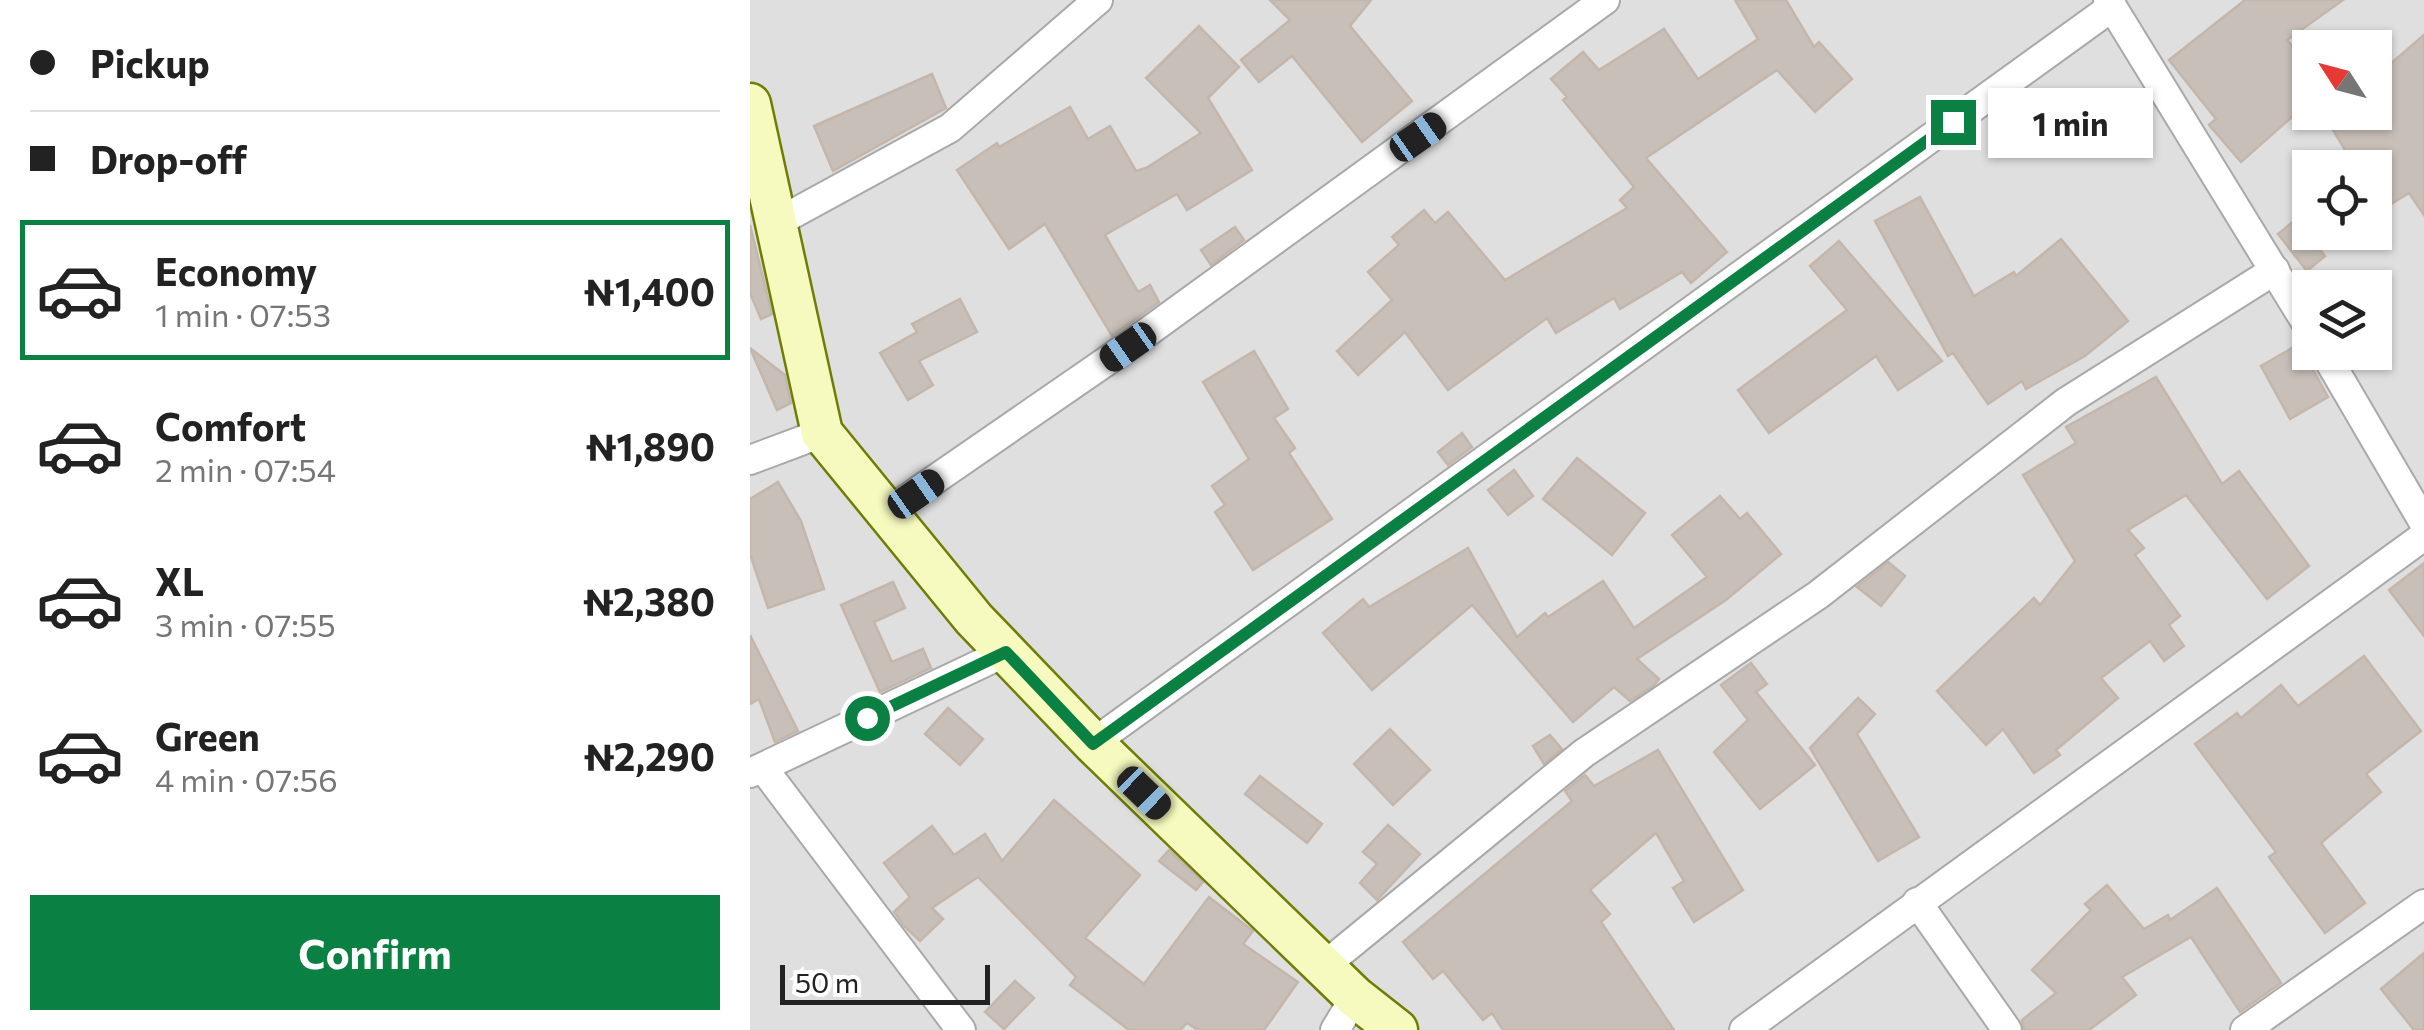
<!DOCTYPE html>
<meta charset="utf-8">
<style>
:root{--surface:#fff;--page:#f2f2f2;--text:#222;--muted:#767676;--line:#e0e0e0;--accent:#0b8043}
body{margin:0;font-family:Commissioner,sans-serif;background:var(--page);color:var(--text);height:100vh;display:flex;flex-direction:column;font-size:38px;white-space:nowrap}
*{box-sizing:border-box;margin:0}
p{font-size:32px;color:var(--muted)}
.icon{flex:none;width:55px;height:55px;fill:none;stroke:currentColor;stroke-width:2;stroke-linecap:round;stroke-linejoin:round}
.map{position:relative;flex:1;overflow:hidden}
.panel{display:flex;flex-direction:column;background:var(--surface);width:750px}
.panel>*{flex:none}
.top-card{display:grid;align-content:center;height:220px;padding:0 30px;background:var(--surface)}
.needle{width:65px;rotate:306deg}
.tools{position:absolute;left:1542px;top:30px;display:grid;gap:20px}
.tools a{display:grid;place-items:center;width:100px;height:100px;border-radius:0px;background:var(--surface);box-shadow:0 2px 8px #0004;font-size:50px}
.scale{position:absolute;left:30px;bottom:25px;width:210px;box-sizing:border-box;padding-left:10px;border:5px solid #222;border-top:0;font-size:28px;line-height:35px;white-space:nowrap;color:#222;-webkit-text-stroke:8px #fff;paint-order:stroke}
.end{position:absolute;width:45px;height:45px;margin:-22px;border:12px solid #0b8043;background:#fff;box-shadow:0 0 0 5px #fff}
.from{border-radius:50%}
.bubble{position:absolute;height:70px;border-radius:0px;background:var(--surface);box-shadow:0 2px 8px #0004;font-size:32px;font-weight:700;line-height:70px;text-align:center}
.car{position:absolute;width:30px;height:60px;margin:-30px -15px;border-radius:12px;box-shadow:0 0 8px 2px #0007;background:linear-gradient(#222 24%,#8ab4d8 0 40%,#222 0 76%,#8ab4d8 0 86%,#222 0)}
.top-card b{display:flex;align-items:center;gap:35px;height:95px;font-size:38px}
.top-card b+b{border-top:2px solid var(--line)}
.top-card i{width:25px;height:25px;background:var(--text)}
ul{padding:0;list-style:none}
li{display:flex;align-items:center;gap:30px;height:140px;margin:0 20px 15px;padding:0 10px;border:5px solid transparent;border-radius:0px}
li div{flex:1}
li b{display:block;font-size:38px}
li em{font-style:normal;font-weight:700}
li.active{border-color:var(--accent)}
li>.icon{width:90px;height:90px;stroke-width:1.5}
.cta{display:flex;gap:20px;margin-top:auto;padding:20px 30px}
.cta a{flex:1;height:115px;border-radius:0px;background:var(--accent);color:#fff;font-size:40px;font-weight:700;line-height:115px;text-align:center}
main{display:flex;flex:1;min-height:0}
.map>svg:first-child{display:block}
.residential{fill:#e0dfdf;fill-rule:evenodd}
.building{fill:#c7bfb8;stroke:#c4b6ab;stroke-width:2.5}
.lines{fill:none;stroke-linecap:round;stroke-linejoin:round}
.street-casing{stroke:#a9a9a9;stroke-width:32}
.secondary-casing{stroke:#707d05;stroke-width:45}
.street{stroke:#fff;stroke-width:28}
.secondary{stroke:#f7fabf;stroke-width:40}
.route{stroke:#0b8043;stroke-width:12}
</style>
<main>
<section class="panel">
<div class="top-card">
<b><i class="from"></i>Pickup</b>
<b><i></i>Drop-off</b>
</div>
<ul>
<li class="active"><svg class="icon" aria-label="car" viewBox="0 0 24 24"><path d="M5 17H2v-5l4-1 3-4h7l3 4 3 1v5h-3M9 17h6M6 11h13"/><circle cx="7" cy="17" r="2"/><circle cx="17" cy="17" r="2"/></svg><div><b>Economy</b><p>1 min · 07:53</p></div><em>₦1,400</em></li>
<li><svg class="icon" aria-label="car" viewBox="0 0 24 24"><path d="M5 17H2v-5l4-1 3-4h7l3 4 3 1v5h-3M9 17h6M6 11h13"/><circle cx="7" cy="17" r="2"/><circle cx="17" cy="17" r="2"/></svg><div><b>Comfort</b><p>2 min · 07:54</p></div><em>₦1,890</em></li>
<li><svg class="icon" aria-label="car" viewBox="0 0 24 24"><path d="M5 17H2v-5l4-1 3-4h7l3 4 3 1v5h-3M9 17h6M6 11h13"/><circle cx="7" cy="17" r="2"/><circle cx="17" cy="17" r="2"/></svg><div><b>XL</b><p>3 min · 07:55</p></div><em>₦2,380</em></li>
<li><svg class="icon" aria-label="car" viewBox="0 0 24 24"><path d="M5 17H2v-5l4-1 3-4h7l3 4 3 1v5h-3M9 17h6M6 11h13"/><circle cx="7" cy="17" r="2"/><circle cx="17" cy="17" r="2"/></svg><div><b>Green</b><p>4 min · 07:56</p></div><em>₦2,290</em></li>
</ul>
<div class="cta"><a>Confirm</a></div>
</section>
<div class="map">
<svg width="1674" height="1030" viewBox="0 0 1674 1030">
<rect width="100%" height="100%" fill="#f2efe9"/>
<path class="residential" d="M 0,0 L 1674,0 L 1674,1030 L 0,1030 ZM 1560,48 L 1625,48 L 1625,112 L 1560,112 ZM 1560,168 L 1625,168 L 1625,232 L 1560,232 ZM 1560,288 L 1625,288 L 1625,352 L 1560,352 Z"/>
<g class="building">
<path d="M 520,0 L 621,0 L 600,26 L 662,101 L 612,142 L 542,56 L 509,82 L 491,60 L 540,20 Z"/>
<path d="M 985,0 L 1036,0 L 1064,47 L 1069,42 L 1102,79 L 1065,112 L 1027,70 L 896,158 L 977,252 L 941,283 L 932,272 L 870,309 L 864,298 L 806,333 L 797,318 L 698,390 L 655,332 L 608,375 L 587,351 L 642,300 L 618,272 L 649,245 L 642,237 L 674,210 L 685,223 L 698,212 L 755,280 L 877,208 L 870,200 L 884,187 L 813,100 L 817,97 L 801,79 L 833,52 L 849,70 L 914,29 L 948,79 L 1008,39 Z"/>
<path d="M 1495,0 L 1593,0 L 1537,40 L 1560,66 L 1560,101 L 1491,162 L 1459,125 L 1466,119 L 1419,60 Z"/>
<path d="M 449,26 L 489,67 L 458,98 L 502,170 L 437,210 L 427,194 L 355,235 L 388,292 L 400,285 L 409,302 L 362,336 L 295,224 L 259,249 L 207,170 L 247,143 L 249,147 L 320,107 L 338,139 L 360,126 L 386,171 L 396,168 L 451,133 L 396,78 Z"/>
<path d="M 1674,35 L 1674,215 L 1659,193 L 1625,214 L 1625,168 L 1606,168 L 1572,112 L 1625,112 L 1625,77 Z"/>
<path d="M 182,74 L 196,108 L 83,171 L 64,126 Z"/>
<path d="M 1170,197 L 1224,296 L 1264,272 L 1266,276 L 1311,239 L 1378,321 L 1335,356 L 1276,389 L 1272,381 L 1238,404 L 1203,353 L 1198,356 L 1125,221 Z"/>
<path d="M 1545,220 L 1575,256 L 1557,271 L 1528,234 Z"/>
<path d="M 0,225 L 22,314 L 11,319 L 0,293 Z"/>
<path d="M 485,227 L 494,240 L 461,265 L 451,250 Z"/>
<path d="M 1089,241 L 1192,361 L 1148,390 L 1126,356 L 1019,433 L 988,390 L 1097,310 L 1060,266 Z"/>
<path d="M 210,299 L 227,332 L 169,361 L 183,385 L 158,400 L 130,353 L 167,332 L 162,324 Z"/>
<path d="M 1549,344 L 1578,397 L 1540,419 L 1511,366 Z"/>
<path d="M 0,348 L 35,375 L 41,403 L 27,410 Z"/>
<path d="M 504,351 L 538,409 L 524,418 L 545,448 L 539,453 L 582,519 L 503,570 L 465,512 L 475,505 L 462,486 L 499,459 L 453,382 Z"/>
<path d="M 1406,377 L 1472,484 L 1489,471 L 1559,566 L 1517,599 L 1436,495 L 1378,530 L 1394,548 L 1385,555 L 1430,616 L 1419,625 L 1434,646 L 1414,661 L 1400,641 L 1351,678 L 1368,698 L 1306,750 L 1310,755 L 1284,773 L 1253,729 L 1236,745 L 1187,691 L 1284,598 L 1290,605 L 1325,561 L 1273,475 L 1326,443 L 1316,427 Z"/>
<path d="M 712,433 L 722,447 L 698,465 L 688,452 Z"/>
<path d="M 827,458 L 895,513 L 862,555 L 793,499 Z"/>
<path d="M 764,470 L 783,496 L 758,515 L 738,490 Z"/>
<path d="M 28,482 L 51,521 L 74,589 L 18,608 L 0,554 L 0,499 Z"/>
<path d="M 970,496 L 990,519 L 997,513 L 1031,554 L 976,600 L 887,659 L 909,679 L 903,686 L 880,701 L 864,687 L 823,722 L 722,605 L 622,690 L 573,633 L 613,599 L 619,607 L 718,548 L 767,637 L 795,613 L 798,617 L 853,581 L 884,628 L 957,577 L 922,535 Z"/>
<path d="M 1138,562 L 1155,576 L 1131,606 L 1107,587 Z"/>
<path d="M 1674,563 L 1674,636 L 1639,590 Z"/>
<path d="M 143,582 L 155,608 L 124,622 L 142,662 L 173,649 L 181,668 L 130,692 L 91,605 Z"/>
<path d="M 0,635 L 48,731 L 25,742 L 9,699 L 0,704 Z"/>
<path d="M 1614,656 L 1671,731 L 1616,774 L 1631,792 L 1571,843 L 1615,903 L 1575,933 L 1519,857 L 1526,852 L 1445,744 L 1487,713 L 1491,718 L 1531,685 L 1548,706 Z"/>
<path d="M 1001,663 L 1017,684 L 1006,692 L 1065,765 L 1010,809 L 964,752 L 998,720 L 971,685 Z"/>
<path d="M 1108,698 L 1125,714 L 1107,734 L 1169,837 L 1128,861 L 1060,748 Z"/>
<path d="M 198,708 L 233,739 L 210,765 L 175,734 Z"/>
<path d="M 640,729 L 680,770 L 643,805 L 604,764 Z"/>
<path d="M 800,735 L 812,749 L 794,764 L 783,746 Z"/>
<path d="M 908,750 L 993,890 L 944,922 L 923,888 L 934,881 L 906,833 L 840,890 L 860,914 L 851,922 L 924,1030 L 753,1030 L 742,1013 L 733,1020 L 693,971 L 683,979 L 653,942 L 822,801 L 815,791 L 835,775 L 844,786 Z"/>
<path d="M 510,776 L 572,824 L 557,843 L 495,794 Z"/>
<path d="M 304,800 L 390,875 L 335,938 L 394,984 L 459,897 L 503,931 L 493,944 L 548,982 L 514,1030 L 448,1030 L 437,1023 L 430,1030 L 379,1030 L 320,985 L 326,977 L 228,877 L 182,908 L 193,919 L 170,941 L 154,926 L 144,912 L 160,897 L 134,863 L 182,826 L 204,855 L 235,834 L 252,861 Z"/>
<path d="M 638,825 L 670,854 L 627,900 L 610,883 L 627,864 L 613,852 Z"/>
<path d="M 419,850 L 453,882 L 446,890 L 409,861 Z"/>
<path d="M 1357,885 L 1394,929 L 1418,915 L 1420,920 L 1467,888 L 1531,983 L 1490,1012 L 1441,937 L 1372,977 L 1386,995 L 1339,1030 L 1274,1030 L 1272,1020 L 1306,993 L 1282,970 L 1341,910 L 1335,904 Z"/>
<path d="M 1674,953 L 1674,1030 L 1664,1030 L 1631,989 Z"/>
<path d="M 265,981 L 284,998 L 254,1029 L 235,1012 Z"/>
</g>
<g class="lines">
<defs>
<g id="street">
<path d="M 1358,0 L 1560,329"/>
<path d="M 28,222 L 200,128 L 348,0"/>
<path d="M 1574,352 L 1674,523"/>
<path d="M 0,460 L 72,433"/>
<path d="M 135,514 L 377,347 L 855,0"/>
<path d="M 343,743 L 1362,7"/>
<path d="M 13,768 L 211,1030"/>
<path d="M 0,773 L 256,652"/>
<path d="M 1167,902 L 1257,1030"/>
<path d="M 574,966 L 834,753 L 1068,595 L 1316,402 L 1525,270"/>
<path d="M 585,1030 L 605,997"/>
<path d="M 994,1030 L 1674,536"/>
<path d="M 1495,1030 L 1674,904"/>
</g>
<path id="secondary" d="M 0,104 L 72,433 L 224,619 L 343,743 L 605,997 L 647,1030"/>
</defs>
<use href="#street" class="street-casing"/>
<use href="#secondary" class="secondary-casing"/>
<use href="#street" class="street"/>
<use href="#secondary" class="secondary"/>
</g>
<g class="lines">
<path class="route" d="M 117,718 L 256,652 L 343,744 L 1203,122"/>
</g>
</svg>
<div class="tools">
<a><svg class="needle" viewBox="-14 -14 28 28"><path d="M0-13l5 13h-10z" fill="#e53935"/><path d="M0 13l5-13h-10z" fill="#767676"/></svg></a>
<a><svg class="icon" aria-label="locate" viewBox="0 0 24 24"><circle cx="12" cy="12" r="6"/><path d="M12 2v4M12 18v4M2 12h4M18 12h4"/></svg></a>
<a><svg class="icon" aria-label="layers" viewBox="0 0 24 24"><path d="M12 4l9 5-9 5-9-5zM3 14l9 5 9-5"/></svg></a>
</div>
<div class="scale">50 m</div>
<i class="end from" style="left:117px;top:718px"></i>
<i class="end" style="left:1203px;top:122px"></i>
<div class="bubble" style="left:1238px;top:88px;width:165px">1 min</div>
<i class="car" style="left:668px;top:137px;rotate:55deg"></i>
<i class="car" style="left:378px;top:347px;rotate:235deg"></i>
<i class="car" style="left:166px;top:494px;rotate:55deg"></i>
<i class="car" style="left:394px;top:793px;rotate:134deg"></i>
</div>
</main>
